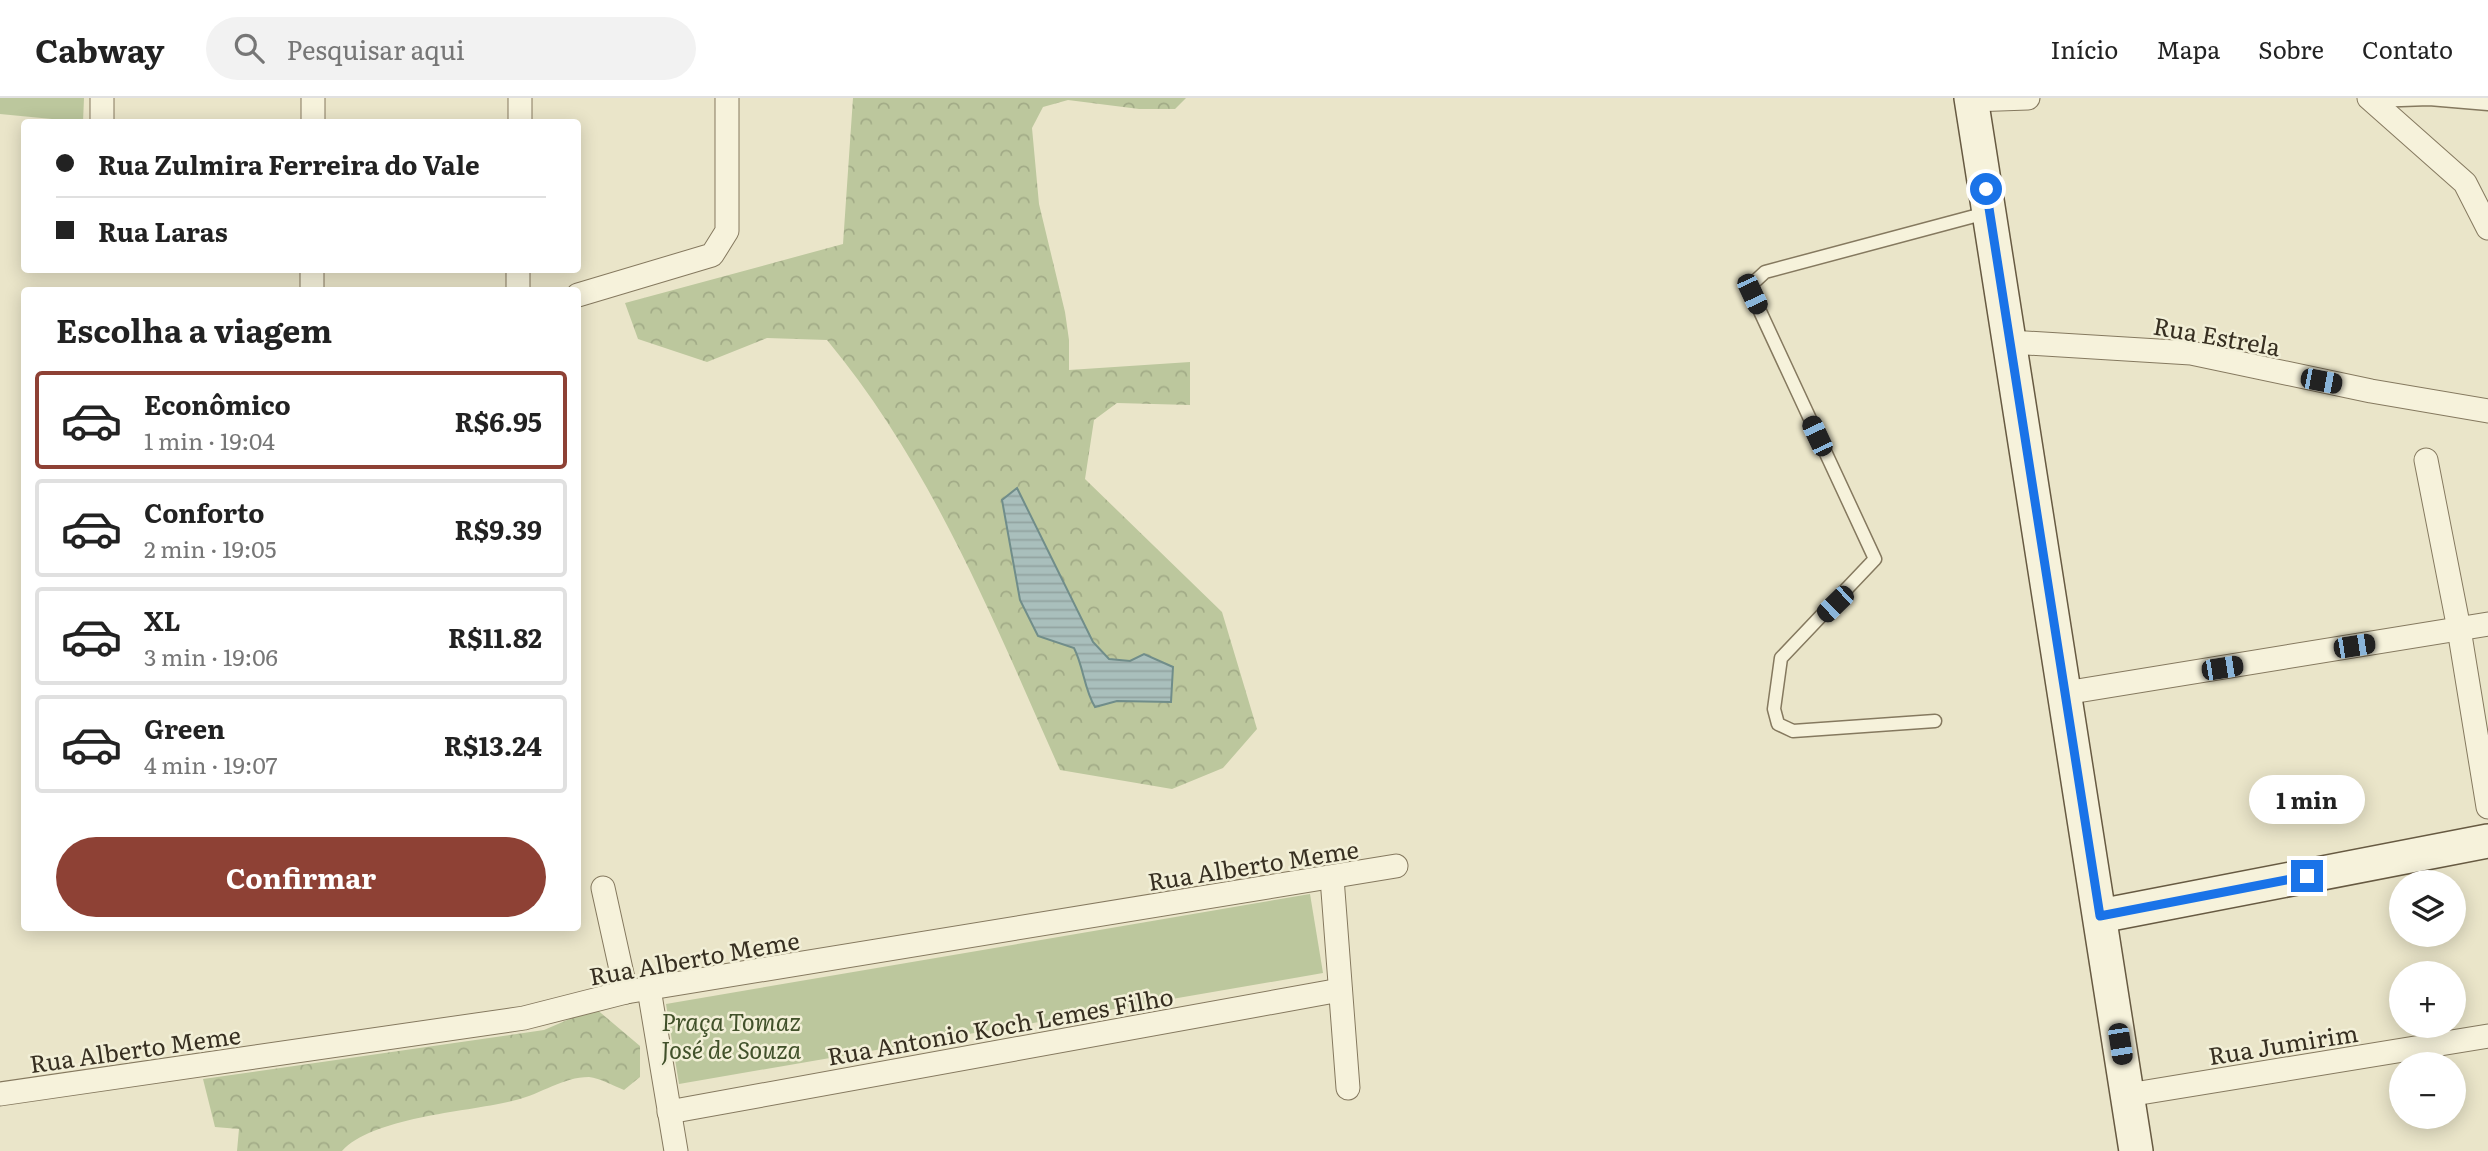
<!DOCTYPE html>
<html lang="pt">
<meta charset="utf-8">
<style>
:root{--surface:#fff;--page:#f2f2f2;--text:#222;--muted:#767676;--line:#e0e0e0;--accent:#8e4135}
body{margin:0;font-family:Literata,serif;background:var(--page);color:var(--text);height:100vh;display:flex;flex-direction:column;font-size:26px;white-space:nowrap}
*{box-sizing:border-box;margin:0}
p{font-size:23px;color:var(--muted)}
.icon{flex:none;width:38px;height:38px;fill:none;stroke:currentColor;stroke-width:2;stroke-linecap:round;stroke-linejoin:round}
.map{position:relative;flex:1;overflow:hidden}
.sheet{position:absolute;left:21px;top:189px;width:560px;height:644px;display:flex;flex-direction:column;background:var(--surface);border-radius:7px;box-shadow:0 4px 18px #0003}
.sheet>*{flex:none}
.top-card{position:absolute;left:21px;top:21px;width:560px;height:154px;border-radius:7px;box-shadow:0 4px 18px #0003;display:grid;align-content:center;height:154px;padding:0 35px;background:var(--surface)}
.tools{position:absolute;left:2389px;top:772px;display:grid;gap:14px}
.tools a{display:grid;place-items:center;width:77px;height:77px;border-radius:50%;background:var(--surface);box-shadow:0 4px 18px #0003;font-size:35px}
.end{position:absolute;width:32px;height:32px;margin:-16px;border:9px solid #1a73e8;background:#fff;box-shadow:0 0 0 4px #fff}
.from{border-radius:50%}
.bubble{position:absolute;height:49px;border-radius:24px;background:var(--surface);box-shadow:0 4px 18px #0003;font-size:23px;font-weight:700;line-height:49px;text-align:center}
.car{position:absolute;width:21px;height:42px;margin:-21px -10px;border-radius:9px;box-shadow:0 0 5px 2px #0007;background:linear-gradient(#222 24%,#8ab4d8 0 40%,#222 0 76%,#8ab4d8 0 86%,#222 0)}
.top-card b{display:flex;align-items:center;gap:24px;height:66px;font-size:26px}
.top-card b+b{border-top:2px solid var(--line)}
.top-card i{width:18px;height:18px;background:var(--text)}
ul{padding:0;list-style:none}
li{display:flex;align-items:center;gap:21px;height:98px;margin:0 14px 10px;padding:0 21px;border:4px solid var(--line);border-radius:7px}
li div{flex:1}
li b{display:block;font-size:26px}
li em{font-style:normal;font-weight:700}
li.on{border-color:var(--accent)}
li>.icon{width:63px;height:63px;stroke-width:1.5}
h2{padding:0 35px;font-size:32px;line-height:84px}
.primary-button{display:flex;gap:14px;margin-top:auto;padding:14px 35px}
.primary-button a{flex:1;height:80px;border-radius:42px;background:var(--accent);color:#fff;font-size:28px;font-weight:700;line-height:80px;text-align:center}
header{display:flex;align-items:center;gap:42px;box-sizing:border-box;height:98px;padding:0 35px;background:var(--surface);border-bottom:2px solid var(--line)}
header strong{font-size:33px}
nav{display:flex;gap:38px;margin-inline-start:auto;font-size:24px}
.search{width:490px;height:63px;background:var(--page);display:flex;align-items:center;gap:18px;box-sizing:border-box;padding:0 24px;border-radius:38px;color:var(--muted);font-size:26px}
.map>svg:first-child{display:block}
.green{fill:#bcc79d}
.forest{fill:url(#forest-crowns)}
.water{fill:url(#water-rules);stroke:#708d8a;stroke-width:2}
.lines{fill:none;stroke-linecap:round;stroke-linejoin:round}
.lane-casing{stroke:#85795f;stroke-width:15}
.street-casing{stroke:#85795f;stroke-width:25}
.secondary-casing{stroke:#675a42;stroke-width:36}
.lane{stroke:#f6f2db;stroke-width:12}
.street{stroke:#f6f2db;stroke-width:23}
.secondary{stroke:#f6f2db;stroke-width:33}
.route{stroke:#1a73e8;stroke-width:9}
.labels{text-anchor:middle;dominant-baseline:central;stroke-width:5;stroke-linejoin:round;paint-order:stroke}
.street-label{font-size:24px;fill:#372f21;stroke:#f2efd7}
.park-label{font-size:24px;font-style:italic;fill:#41512a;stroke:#f2efd7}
</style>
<header>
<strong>Cabway</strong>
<div class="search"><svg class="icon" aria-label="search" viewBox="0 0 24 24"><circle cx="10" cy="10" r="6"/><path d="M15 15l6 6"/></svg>Pesquisar aqui</div>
<nav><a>Início</a><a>Mapa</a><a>Sobre</a><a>Contato</a></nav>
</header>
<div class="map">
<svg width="2488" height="1053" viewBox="0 0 2488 1053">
<defs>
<pattern id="forest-crowns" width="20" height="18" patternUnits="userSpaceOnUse" patternTransform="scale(1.75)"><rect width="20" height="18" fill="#bcc79d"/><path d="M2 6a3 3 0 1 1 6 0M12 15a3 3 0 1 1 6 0" fill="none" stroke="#a2ab87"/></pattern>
<pattern id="water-rules" width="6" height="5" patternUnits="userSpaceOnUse" patternTransform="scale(1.75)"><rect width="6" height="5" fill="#a9bfbc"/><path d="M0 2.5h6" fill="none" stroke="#92a4a1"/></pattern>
</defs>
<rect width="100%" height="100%" fill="#eae5c9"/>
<g class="green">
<path d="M 0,0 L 84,0 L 83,24 L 0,16 Z"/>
<path d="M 1310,796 L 1323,875 L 679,986 L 666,906 Z"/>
</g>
<g class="forest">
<path d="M 853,0 L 1186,0 L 1175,11 L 1139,11 L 1068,2 L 1043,9 L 1032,30 L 1039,106 L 1065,214 L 1069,242 L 1069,272 L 1190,264 L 1190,307 L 1117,305 L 1094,322 L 1085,381 L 1222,514 L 1257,631 L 1223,670 L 1172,691 L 1060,672 C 994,524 932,368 827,242 L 767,240 L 707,264 L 638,241 L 625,205 L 843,146 Z"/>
<path d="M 595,910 L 640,948 L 640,979 L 624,992 C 614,988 600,980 589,979 C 563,979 541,996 516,1002 C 471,1014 374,1018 342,1053 L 237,1053 L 239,1031 L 215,1029 L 203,981 L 544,932 Z"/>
</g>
<path class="water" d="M 1017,390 L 1093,544 L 1109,561 L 1130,563 L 1144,556 L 1173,569 L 1171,604 L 1117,603 L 1095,609 C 1084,591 1084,570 1074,550 L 1038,538 L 1020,502 L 1002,402 Z"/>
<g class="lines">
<defs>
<g id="lane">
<path d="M 2373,3 L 2429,1 L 2488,6"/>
<path d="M 1935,623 L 1793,633 L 1778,626 L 1774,611 L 1781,560 L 1875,461 L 1752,196 L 1751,187 L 1765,174 L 1986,115"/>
</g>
<g id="street">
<path d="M 2369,0 L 2465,85 L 2488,130"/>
<path d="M 1971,2 L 2028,0"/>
<path d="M 102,24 L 102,0"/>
<path d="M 313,24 L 313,0"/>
<path d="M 520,24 L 520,0"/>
<path d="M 312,192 L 312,172"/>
<path d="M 518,192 L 518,172"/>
<path d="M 578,197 L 712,157 L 727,133 L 727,0"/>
<path d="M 2010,244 L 2191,255 L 2371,293 L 2488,313"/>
<path d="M 2426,362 L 2459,531 L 2488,709"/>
<path d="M 2065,595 L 2488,526"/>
<path d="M 1332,780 L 1348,990"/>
<path d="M 603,790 L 626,894"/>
<path d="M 649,891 L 676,1053"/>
<path d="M 0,996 L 524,920 L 626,894 L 1396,768"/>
<path d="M 2128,997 L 2488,938"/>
<path d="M 669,1014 L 1340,892"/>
</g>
<g id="secondary">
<path d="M 1971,0 L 2136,1053"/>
<path d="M 2100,818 L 2488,743"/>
</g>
</defs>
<use href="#lane" class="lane-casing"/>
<use href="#street" class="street-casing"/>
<use href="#secondary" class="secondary-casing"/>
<use href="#lane" class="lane"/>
<use href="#street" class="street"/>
<use href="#secondary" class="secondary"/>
</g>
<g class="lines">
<path class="route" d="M 1986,91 L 2100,818 L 2307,778"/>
</g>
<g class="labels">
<g class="street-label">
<text transform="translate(2217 237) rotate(10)">Rua Estrela</text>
<text transform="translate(1253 766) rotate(-9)">Rua Alberto Meme</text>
<text transform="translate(694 859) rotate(-10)">Rua Alberto Meme</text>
<text transform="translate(1000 927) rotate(-10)">Rua Antonio Koch Lemes Filho</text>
<text transform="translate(2283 945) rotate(-9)">Rua Jumirim</text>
<text transform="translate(135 950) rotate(-8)">Rua Alberto Meme</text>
</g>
<g class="park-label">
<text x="731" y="922">Praça Tomaz<tspan x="731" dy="28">José de Souza</tspan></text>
</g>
</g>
</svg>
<div class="tools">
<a><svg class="icon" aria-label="layers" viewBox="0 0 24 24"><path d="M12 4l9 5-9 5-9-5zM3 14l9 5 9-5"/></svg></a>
<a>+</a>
<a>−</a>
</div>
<i class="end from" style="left:1986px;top:91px"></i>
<i class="end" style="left:2307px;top:778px"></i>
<div class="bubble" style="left:2249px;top:677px;width:116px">1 min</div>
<i class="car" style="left:1752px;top:196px;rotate:155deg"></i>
<i class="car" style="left:2321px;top:283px;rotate:101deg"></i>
<i class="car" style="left:1817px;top:338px;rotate:335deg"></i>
<i class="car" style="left:1835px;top:506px;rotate:226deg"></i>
<i class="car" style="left:2354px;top:548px;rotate:81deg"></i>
<i class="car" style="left:2222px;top:570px;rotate:81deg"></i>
<i class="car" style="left:2120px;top:946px;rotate:171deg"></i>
<div class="top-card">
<b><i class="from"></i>Rua Zulmira Ferreira do Vale</b>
<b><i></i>Rua Laras</b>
</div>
<section class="sheet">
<h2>Escolha a viagem</h2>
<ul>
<li class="on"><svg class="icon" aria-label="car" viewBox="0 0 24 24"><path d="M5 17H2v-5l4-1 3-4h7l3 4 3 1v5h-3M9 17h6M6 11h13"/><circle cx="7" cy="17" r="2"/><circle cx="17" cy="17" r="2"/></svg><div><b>Econômico</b><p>1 min · 19:04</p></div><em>R$6.95</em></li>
<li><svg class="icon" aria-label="car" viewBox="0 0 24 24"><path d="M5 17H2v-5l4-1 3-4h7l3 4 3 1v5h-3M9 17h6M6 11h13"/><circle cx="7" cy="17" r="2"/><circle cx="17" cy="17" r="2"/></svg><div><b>Conforto</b><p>2 min · 19:05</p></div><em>R$9.39</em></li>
<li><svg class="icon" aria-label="car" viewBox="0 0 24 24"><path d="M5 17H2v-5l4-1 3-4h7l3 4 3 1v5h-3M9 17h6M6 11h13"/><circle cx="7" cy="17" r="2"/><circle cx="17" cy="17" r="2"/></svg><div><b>XL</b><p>3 min · 19:06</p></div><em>R$11.82</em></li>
<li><svg class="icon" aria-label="car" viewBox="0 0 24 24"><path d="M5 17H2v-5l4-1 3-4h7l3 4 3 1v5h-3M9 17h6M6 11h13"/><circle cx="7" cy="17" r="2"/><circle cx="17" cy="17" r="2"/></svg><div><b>Green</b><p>4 min · 19:07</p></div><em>R$13.24</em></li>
</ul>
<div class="primary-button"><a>Confirmar</a></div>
</section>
</div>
